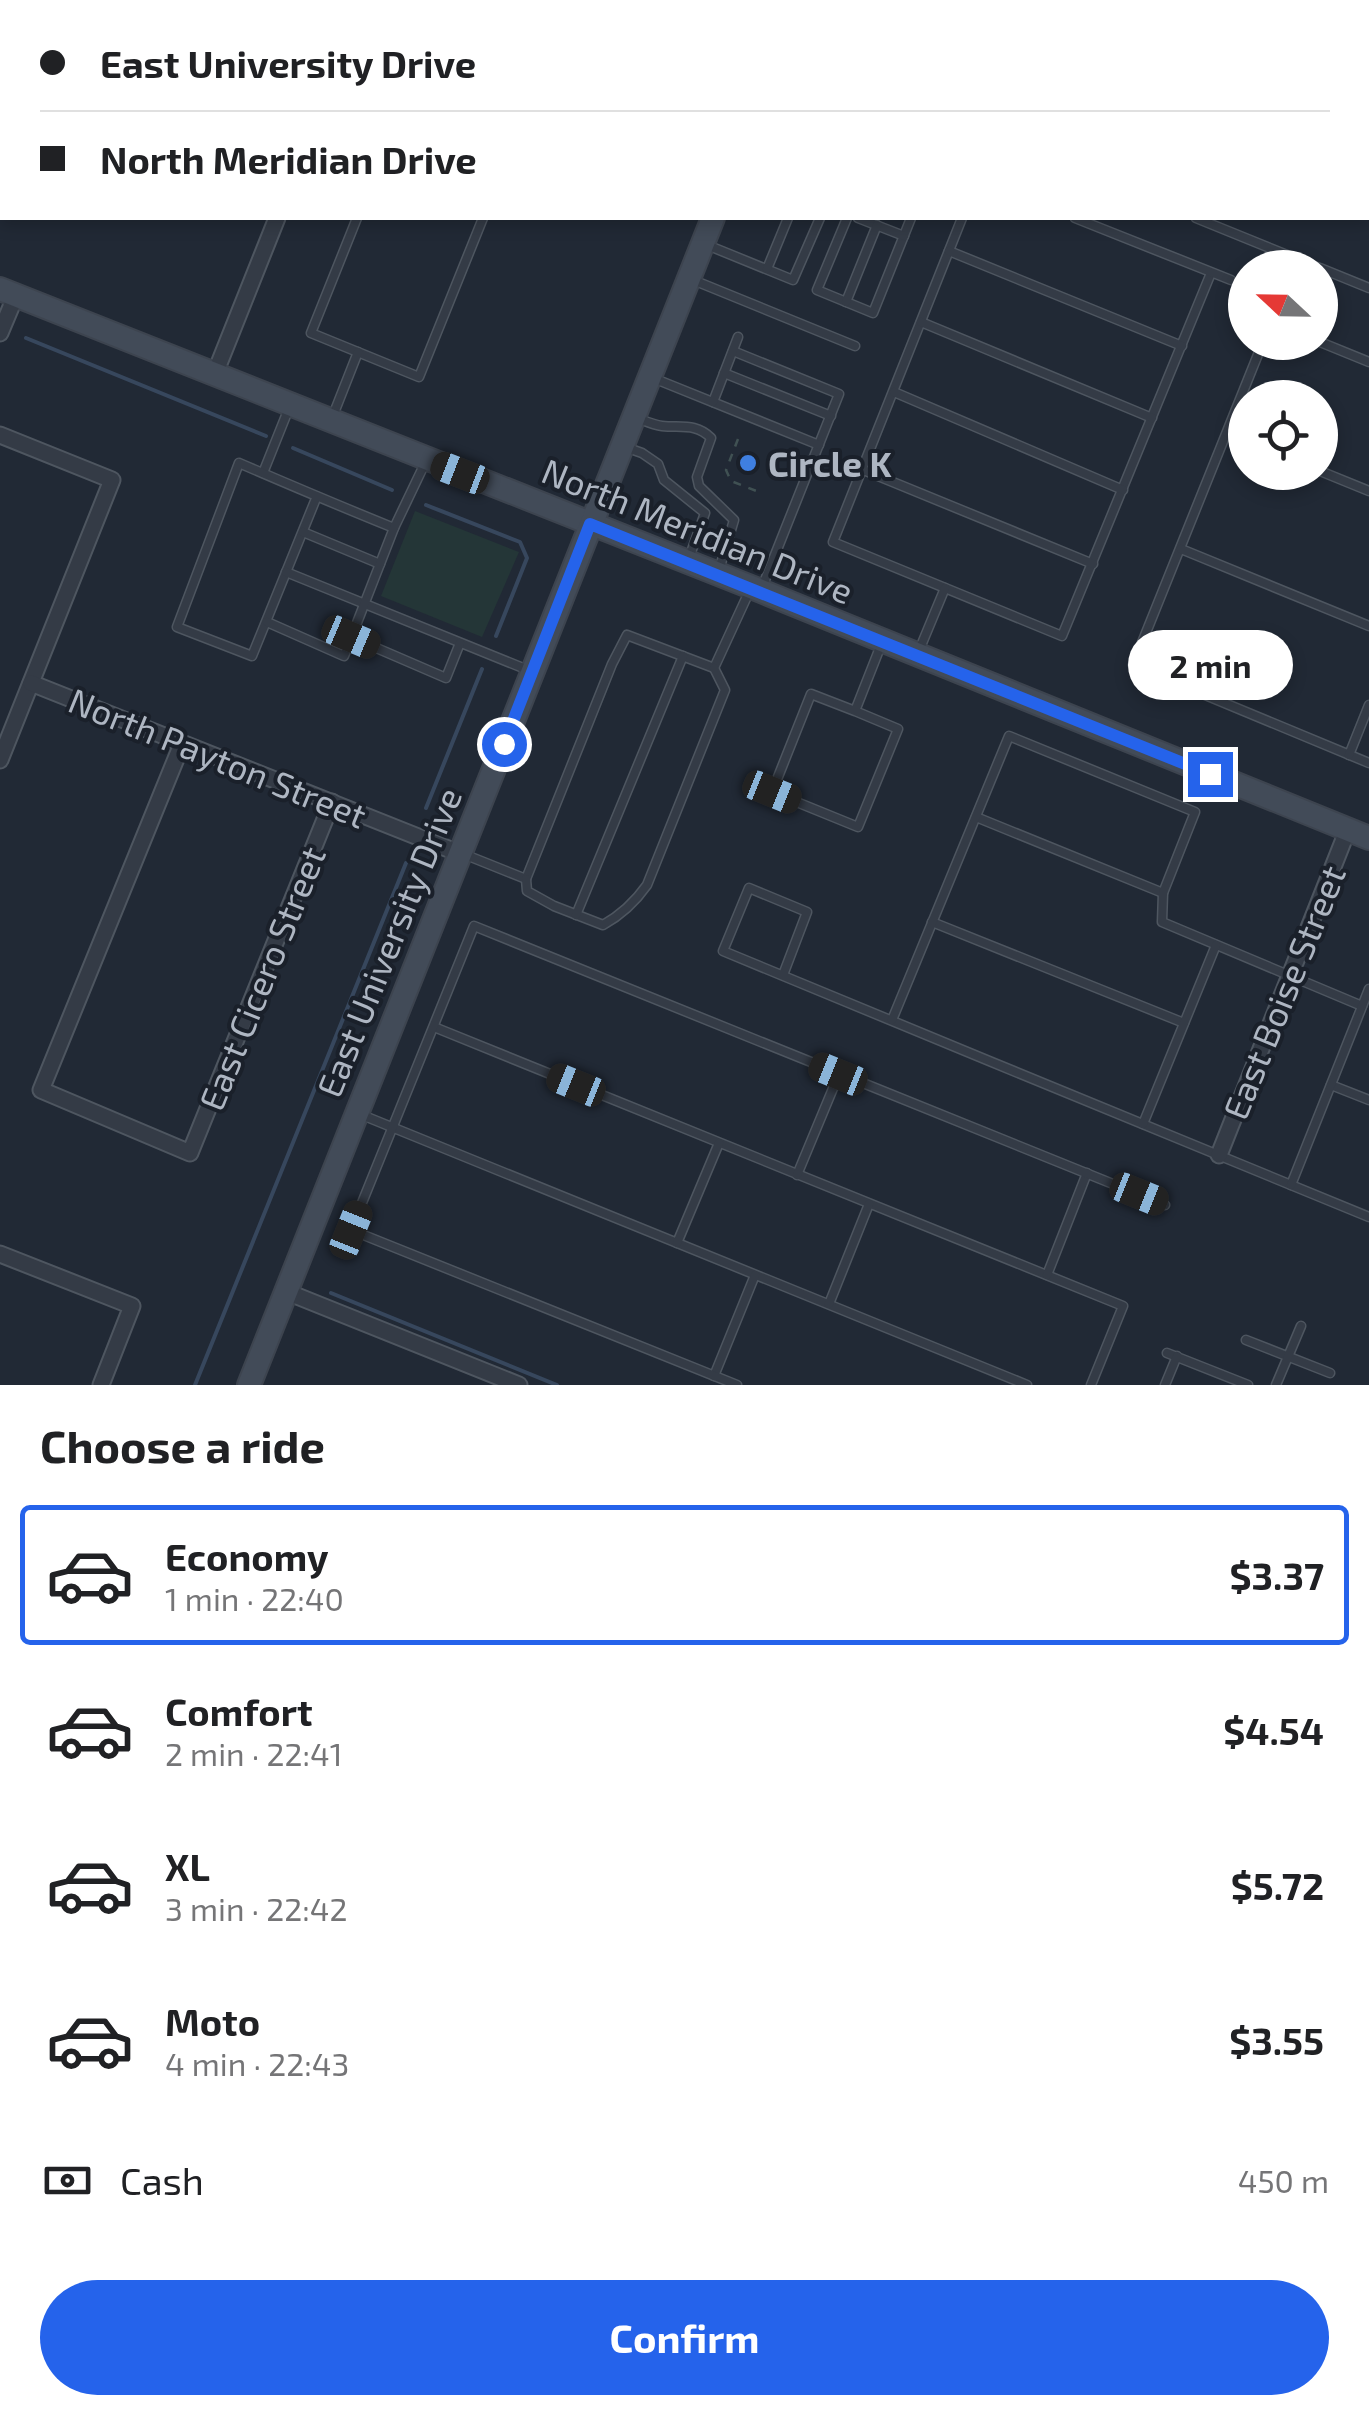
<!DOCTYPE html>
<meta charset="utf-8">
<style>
:root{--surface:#fff;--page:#f6f6f6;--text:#202124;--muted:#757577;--line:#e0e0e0;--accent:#2563eb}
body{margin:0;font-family:"Exo 2",sans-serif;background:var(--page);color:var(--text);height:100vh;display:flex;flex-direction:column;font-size:38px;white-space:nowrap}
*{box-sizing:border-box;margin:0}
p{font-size:32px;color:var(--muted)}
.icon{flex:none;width:55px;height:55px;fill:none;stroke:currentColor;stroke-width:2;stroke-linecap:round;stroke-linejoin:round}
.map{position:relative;height:1385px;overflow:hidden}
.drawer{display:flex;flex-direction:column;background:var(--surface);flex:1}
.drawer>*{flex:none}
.guide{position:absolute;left:0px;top:0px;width:1370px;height:220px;box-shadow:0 5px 15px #0003;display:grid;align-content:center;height:220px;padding:0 40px;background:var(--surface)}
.needle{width:65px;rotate:292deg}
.buttons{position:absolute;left:1228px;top:250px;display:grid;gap:20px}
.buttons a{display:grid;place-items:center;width:110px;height:110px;border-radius:50%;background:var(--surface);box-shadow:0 5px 15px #0003;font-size:50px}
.end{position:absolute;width:45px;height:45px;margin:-22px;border:12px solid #2563eb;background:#fff;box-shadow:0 0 0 5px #fff}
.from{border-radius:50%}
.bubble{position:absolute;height:70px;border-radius:35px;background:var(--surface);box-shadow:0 5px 15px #0003;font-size:32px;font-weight:700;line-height:70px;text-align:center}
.car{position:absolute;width:30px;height:60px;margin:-30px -15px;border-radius:12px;box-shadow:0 0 8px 2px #0007;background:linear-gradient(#222 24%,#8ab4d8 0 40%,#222 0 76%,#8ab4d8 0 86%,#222 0)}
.guide b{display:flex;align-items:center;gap:35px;height:95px;font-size:38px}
.guide b+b{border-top:2px solid var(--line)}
.guide i{width:25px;height:25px;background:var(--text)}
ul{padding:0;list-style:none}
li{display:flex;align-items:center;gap:30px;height:140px;margin:0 20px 15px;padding:0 20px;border:5px solid transparent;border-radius:10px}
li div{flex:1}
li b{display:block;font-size:38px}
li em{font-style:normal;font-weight:700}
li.selected{border-color:var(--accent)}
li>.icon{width:90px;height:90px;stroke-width:1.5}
h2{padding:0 40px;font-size:45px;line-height:120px}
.pay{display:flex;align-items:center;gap:25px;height:110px;padding:0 40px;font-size:38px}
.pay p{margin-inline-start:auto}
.button{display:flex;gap:20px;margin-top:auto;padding:20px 40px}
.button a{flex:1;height:115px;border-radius:60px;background:var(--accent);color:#fff;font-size:40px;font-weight:700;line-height:115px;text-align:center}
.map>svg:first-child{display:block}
.green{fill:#243637}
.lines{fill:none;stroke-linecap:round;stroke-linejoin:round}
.stream{stroke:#37475d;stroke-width:4}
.lane-casing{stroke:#4e5660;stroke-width:11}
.street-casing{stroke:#4e5660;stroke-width:19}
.secondary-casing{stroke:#3d444f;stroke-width:26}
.path{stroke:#405153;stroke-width:2.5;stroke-dasharray:8 8;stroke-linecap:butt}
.lane{stroke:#343b46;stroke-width:8}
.street{stroke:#343b46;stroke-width:15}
.secondary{stroke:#424b58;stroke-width:22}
.route{stroke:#2563eb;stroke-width:12}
.shop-dot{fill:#3f7fe0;stroke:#1a202a;stroke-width:4}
.labels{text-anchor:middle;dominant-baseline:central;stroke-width:8;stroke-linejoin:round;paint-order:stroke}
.poi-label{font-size:35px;font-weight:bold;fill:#aeb6c2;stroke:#1a202a;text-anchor:start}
.street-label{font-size:35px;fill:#aeb6c2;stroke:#1a202a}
</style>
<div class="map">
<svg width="1369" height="1385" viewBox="0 0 1369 1385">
<rect width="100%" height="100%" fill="#212935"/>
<path class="green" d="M 415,511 L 519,552 L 482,637 L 381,596 Z"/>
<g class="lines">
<g class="stream">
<path d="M 26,338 L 266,436"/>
<path d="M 293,448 L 392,490"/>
<path d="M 426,505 L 520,542 L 527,558 L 496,636"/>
<path d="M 426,808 L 482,669"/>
<path d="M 331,1293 L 557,1385"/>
<path d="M 195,1385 L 406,863"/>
</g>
<defs>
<g id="lane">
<path d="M 541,0 L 547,2"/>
<path d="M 702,2 L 703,0"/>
<path d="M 849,2 L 850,0"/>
<path d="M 907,2 L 908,0"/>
<path d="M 1065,2 L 1066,0"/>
<path d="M 1277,2 L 1278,0"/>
<path d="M 357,218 L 311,333 L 419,377 L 483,218"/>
<path d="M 847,218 L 817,290 L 873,313 L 911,218"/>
<path d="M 858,218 L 904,236"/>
<path d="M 962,218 L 833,542 L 1062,636 L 1211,273"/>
<path d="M 1075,218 L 1231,280"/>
<path d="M 1196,218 L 1319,268"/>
<path d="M 707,245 L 793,280 L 820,218"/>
<path d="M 949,251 L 1182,346"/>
<path d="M 1320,268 L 1369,288"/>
<path d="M 767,269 L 788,218"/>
<path d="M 693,280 L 855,346"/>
<path d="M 846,302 L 877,225"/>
<path d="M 921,322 L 1152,418"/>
<path d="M 1263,342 L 1133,665 L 1369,763"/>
<path d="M 1320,342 L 1369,362"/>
<path d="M 733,351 L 839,394 L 761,590"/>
<path d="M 724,373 L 831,416"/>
<path d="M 653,378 L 819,445"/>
<path d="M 894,392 L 1123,490"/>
<path d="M 713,402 L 738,337"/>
<path d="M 332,418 L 358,352"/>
<path d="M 637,418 C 645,421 654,425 662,426 C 681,428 696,423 711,438 L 697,477 L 699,486 L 734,520 L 719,570"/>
<path d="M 1227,433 L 1245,440"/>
<path d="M 625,447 L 642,453 L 658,464 L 664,480 L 705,513 L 689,558"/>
<path d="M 861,469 L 1093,564"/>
<path d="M 1320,471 L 1369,491"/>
<path d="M 263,473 L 289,408"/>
<path d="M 317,496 L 252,656 L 177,627 L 239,463 C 290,485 342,507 394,528"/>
<path d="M 303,532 L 380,564"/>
<path d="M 1181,549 L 1369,626"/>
<path d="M 286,572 L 528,670"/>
<path d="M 267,622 L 344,656 L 394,528 L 426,461"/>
<path d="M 351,637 L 446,678 L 460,643"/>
<path d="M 918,653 L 945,588"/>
<path d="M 855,711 L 898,729 L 858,827 L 772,792 L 811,694 L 855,711 L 881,645"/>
<path d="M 1349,755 L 1369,705"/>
<path d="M 976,817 L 1163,893"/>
<path d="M 466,855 L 526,879 L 612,664 L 627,635 L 714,668 L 749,592"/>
<path d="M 526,879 L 527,891 L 554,906 L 603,925 C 621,915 635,902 647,885 L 725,690 L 714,668"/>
<path d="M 576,915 L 683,656"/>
<path d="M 932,922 L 1184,1023"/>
<path d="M 783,975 L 807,912 L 749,888 L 723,951 C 938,1040 1154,1129 1369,1217"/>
<path d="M 892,1020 L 1009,736 L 1195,812 L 1163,893 L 1162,922 L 1362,1006"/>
<path d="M 434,1027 L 1123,1306 L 1091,1385"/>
<path d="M 1331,1085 L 1369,1100"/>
<path d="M 362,1115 L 1027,1385"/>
<path d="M 1143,1124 L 1216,945"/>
<path d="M 797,1175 L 839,1074"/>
<path d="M 1291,1185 L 1369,989"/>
<path d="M 677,1243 L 719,1143"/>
<path d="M 1047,1275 L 1087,1173"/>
<path d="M 829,1304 L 869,1204"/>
<path d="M 1246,1340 L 1330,1373"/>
<path d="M 1167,1353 L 1248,1385"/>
<path d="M 714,1376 L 755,1275"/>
<path d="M 737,1385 L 351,1230 L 474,926 L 1165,1205"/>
<path d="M 1165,1385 L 1177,1356"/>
<path d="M 1276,1385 L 1301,1326"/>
</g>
<g id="street">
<path d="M 361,0 L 363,2"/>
<path d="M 925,0 L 931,2"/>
<path d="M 140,2 L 141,0"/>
<path d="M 977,2 L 978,0"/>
<path d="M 1171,2 L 1172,0"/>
<path d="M 1368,53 L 1369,50"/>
<path d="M 1368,179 L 1369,180"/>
<path d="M 0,333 L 16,295"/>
<path d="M 214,376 L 277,218"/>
<path d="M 0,435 L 112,480 L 0,760"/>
<path d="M 31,683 L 461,854"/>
<path d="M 182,744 L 41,1090 L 190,1153 L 332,802"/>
<path d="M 1219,1155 L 1348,829"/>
<path d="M 0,1254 L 132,1306 L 101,1385"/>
<path d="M 287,1292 L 519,1385"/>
</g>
<g id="secondary">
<path d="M 800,2 L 801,0"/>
<path d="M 0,289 L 761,591 L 1369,838"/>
<path d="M 249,1385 L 713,218"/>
</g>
</defs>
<use href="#lane" class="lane-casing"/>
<use href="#street" class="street-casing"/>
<use href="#secondary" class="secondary-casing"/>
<path class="path" d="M 738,439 L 726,470 L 731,481 L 759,492"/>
<use href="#lane" class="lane"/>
<use href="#street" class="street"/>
<use href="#secondary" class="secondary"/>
</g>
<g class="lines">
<path class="route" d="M 504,744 L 590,524 L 1210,774"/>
</g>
<circle class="shop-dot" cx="748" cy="463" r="10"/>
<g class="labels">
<g class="poi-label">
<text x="768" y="463">Circle K</text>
</g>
<g class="street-label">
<text transform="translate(698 530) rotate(22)">North Meridian Drive</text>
<text transform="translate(218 757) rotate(22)">North Payton Street</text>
<text transform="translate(388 942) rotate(-68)">East University Drive</text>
<text transform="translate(261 978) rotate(-68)">East Cicero Street</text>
<text transform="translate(1283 992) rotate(-68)">East Boise Street</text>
</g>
</g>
</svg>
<div class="buttons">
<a><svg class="needle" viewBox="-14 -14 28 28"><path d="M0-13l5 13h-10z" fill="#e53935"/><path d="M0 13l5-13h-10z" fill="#757577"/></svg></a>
<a><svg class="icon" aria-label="locate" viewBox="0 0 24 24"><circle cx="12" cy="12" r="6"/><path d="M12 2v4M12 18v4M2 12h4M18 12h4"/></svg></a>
</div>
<i class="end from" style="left:504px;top:744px"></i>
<i class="end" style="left:1210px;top:774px"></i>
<div class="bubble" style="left:1128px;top:630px;width:165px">2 min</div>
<i class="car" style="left:460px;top:473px;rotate:291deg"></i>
<i class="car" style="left:351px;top:637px;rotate:113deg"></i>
<i class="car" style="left:772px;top:792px;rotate:112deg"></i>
<i class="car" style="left:838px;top:1074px;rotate:292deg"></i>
<i class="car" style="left:576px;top:1085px;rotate:292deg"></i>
<i class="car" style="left:1139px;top:1194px;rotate:112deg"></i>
<i class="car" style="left:351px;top:1230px;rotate:22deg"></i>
<div class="guide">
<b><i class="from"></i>East University Drive</b>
<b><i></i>North Meridian Drive</b>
</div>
</div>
<section class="drawer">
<h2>Choose a ride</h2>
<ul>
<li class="selected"><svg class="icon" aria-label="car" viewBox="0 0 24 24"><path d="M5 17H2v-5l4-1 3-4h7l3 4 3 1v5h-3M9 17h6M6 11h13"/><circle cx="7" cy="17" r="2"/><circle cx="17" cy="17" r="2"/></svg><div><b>Economy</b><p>1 min · 22:40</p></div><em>$3.37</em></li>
<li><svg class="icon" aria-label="car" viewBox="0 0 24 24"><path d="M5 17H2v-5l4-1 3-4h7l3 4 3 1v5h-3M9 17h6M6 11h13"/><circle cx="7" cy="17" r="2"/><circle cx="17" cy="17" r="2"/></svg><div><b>Comfort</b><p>2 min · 22:41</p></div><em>$4.54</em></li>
<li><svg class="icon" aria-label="car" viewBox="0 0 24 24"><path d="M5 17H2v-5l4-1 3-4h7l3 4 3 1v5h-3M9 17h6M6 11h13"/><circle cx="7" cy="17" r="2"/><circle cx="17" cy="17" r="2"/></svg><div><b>XL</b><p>3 min · 22:42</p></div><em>$5.72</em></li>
<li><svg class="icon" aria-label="car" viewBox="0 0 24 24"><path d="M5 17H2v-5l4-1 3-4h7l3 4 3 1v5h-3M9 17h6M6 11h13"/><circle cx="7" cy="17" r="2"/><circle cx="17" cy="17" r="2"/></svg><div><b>Moto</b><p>4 min · 22:43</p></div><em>$3.55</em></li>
</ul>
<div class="pay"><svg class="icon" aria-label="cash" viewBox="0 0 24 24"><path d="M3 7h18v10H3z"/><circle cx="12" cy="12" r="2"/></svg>Cash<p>450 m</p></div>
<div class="button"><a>Confirm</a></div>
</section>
